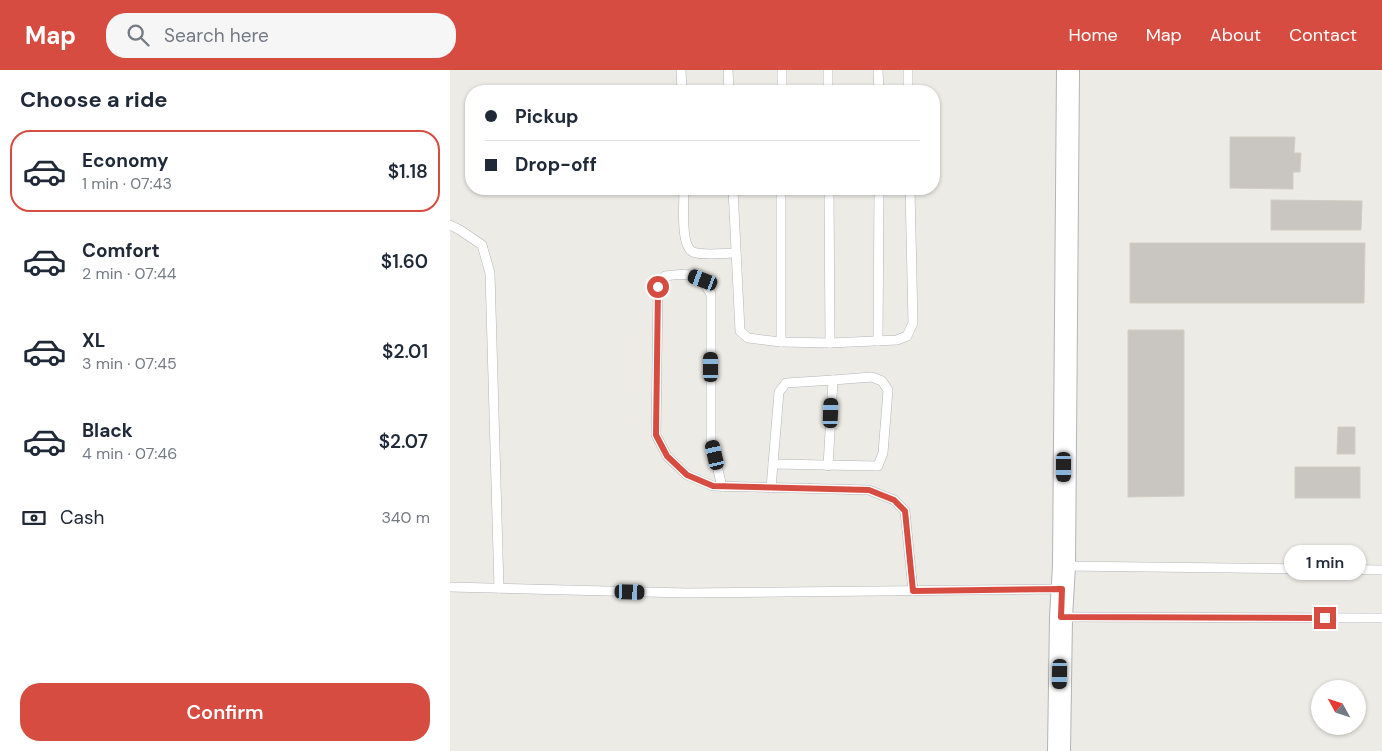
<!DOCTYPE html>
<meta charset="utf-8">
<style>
:root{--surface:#fff;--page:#f6f6f7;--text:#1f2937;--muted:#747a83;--line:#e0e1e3;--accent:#d74c41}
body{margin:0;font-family:"DM Sans",sans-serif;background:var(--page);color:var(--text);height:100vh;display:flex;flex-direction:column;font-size:19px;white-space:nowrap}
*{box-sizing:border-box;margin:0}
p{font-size:16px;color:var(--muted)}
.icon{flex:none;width:28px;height:28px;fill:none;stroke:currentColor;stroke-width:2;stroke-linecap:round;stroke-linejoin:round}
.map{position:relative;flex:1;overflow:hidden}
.details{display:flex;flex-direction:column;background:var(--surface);width:450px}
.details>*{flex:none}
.hud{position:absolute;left:15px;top:15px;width:475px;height:110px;border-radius:20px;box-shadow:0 1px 4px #0004;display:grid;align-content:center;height:110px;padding:0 20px;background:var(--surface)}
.needle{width:32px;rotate:310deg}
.buttons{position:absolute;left:861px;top:610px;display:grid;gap:10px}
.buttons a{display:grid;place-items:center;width:55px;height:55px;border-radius:50%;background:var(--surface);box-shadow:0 1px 4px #0004;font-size:25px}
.end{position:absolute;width:22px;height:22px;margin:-11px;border:6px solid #d74c41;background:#fff;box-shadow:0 0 0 2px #fff}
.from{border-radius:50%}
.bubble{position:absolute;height:35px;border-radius:18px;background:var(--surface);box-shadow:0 1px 4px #0004;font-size:16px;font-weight:600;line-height:35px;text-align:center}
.car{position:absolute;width:15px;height:30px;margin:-15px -8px;border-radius:6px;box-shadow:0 0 4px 1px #0007;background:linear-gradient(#222 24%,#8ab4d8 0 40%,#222 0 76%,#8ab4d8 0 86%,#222 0)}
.hud b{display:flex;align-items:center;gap:18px;height:48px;font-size:19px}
.hud b+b{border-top:1px solid var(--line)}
.hud i{width:12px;height:12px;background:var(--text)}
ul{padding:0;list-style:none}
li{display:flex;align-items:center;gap:15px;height:82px;margin:0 10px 8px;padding:0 10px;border:2px solid transparent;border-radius:20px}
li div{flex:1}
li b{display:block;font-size:19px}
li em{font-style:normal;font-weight:600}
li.current{border-color:var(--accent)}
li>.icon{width:45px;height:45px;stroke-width:1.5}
h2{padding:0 20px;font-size:22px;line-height:60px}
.pay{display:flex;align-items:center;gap:12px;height:55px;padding:0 20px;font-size:19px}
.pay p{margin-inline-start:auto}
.primary-button{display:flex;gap:10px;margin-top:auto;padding:10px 20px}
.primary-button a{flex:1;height:58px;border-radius:20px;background:var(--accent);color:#fff;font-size:20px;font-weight:600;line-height:58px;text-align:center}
header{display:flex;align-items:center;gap:30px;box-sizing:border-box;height:70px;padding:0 25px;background:var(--accent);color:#fff}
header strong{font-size:24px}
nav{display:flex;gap:28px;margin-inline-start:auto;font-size:18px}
.search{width:350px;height:45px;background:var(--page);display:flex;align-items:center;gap:12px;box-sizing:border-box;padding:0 18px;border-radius:20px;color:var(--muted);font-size:19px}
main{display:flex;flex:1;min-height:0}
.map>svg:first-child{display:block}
.building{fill:#c9c6c1;stroke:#d1cdc4}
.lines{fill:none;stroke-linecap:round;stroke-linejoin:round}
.lane-casing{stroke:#b2b5b8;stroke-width:10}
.secondary-casing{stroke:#b1b4b8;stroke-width:24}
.lane{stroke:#fff;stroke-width:9}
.secondary{stroke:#fff;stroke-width:22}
.route{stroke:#d74c41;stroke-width:6}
</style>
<header>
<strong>Map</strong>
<div class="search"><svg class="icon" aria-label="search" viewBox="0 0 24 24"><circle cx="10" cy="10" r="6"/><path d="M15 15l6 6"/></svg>Search here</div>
<nav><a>Home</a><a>Map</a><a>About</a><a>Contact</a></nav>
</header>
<main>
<section class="details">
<h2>Choose a ride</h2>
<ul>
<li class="current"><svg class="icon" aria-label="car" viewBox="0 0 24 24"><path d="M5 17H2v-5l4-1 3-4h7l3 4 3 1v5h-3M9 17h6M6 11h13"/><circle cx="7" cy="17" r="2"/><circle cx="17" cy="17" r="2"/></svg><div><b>Economy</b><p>1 min · 07:43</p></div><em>$1.18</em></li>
<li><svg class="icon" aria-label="car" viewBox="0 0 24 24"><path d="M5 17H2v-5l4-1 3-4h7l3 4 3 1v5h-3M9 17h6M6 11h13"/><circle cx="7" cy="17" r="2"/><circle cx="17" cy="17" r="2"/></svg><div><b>Comfort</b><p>2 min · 07:44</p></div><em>$1.60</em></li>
<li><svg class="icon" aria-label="car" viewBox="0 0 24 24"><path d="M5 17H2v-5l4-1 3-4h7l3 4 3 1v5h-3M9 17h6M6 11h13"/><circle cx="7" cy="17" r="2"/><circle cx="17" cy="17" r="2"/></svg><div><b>XL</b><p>3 min · 07:45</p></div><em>$2.01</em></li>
<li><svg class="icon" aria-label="car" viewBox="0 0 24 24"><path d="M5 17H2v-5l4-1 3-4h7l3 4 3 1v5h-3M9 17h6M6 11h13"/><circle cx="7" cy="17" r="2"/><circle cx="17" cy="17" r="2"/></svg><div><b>Black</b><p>4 min · 07:46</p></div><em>$2.07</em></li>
</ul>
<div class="pay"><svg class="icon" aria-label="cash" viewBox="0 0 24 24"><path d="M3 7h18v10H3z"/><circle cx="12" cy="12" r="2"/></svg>Cash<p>340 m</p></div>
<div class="primary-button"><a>Confirm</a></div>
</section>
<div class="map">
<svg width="932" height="681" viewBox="0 0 932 681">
<rect width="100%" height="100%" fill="#edebe5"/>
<g class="building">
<path d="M 780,67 L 845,67 L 844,83 L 851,83 L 850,102 L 843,102 L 843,119 L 780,118 Z"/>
<path d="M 821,130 L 912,131 L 911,160 L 821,160 Z"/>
<path d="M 680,173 L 915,173 L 914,233 L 680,233 Z"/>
<path d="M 678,260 L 734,260 L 734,426 L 678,427 Z"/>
<path d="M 888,357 L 905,357 L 905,384 L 887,384 Z"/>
<rect x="845" y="397" width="65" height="31"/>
</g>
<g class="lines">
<defs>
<g id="lane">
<path d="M 231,0 L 232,21"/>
<path d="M 278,0 L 279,21"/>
<path d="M 378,0 L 378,21"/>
<path d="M 428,0 L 429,21"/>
<path d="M 458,0 L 458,21"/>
<path d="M 332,21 L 332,0"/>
<path d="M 234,119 C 234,132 230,176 243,182 C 253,186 275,183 286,183"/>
<path d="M 283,119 L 290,261 L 298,268 L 331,272 L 380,273 L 447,270 L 457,266 L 463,253 L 460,119"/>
<path d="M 379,119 L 380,273"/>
<path d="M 0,155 L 10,160 L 32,175 L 40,203 L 49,518"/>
<path d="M 428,271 L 429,119"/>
<path d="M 331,272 L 331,119"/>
<path d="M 323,394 L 428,396 L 433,383 L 438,320 L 432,311 L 422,307 L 383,310"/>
<path d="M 272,417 L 261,370 L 261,224 C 249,202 239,203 215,206 L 208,217 L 206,365 L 217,386 L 237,405 L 263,416 L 419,420 L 444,430 L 455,441 L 463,521"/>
<path d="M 321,418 L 329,322 L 336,313 L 383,310 L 378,396"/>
<path d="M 614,496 L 932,500"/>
<path d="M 0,517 L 236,523 L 612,519"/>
<path d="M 611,547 L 932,548"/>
</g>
<path id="secondary" d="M 609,681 L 611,547 L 614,496 L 618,0"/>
</defs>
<use href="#lane" class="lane-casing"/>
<use href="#secondary" class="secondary-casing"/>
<use href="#lane" class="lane"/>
<use href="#secondary" class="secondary"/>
</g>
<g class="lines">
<path class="route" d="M 208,217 L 206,365 L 217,386 L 237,405 L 263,416 L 419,420 L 444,430 L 455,441 L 463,521 L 612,519 L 611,547 L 875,548"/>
</g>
</svg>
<div class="buttons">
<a><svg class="needle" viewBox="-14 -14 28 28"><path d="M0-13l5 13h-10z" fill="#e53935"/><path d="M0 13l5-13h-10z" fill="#747a83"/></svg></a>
</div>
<i class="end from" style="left:208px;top:217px"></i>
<i class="end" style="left:875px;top:548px"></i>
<div class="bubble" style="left:834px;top:475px;width:82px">1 min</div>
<i class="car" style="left:253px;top:210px;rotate:291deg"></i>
<i class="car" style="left:261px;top:297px;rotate:0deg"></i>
<i class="car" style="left:381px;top:343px;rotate:2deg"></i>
<i class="car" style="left:265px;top:385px;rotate:347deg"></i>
<i class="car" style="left:614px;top:397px;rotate:180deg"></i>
<i class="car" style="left:180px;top:522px;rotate:92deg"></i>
<i class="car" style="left:610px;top:604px;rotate:181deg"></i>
<div class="hud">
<b><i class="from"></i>Pickup</b>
<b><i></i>Drop-off</b>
</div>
</div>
</main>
